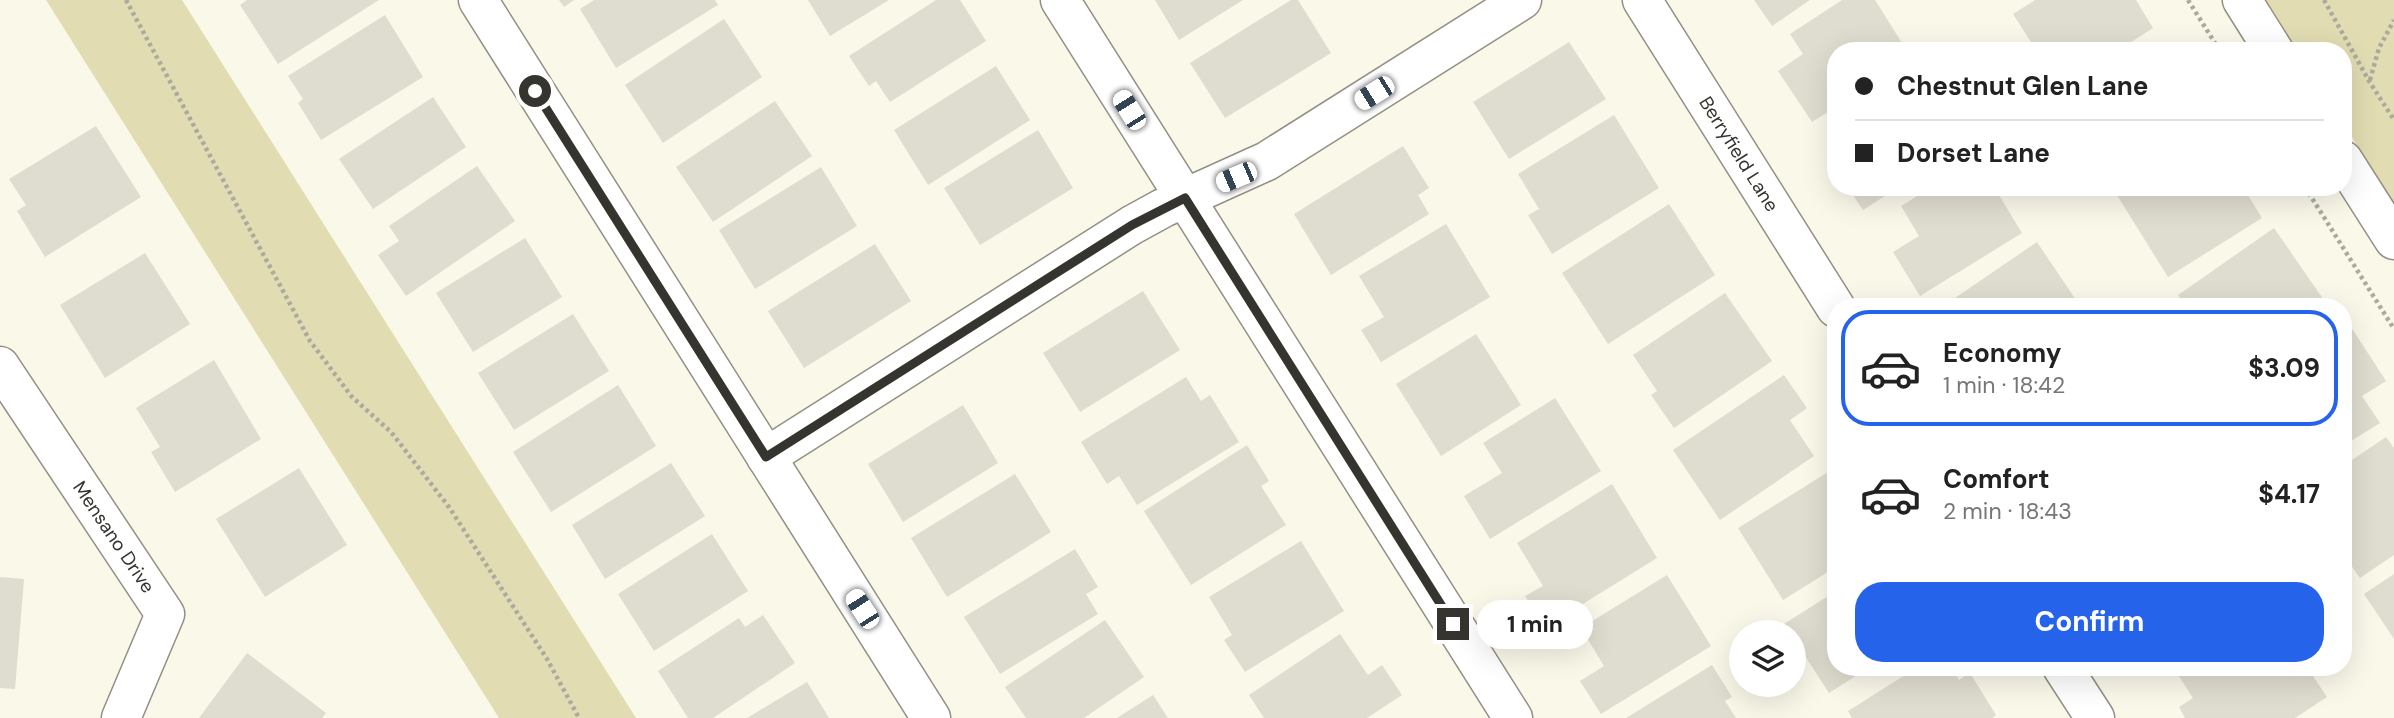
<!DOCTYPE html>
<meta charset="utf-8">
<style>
:root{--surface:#fff;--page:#f2f2f2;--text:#222;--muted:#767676;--line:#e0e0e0;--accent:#2563eb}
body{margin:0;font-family:"DM Sans",sans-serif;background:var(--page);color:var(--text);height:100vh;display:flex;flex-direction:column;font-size:26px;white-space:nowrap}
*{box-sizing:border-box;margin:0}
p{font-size:23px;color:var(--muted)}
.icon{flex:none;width:38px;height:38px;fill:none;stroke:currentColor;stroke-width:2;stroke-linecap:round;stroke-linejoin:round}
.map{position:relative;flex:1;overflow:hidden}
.details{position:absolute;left:1827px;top:298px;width:525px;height:378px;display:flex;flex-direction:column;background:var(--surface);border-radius:28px;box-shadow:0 7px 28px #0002}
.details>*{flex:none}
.top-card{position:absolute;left:1827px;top:42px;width:525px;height:154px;border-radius:28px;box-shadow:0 7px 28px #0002;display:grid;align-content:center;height:154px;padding:0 28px;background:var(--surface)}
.fabs{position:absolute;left:1729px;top:620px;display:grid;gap:14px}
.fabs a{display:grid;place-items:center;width:77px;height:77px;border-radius:50%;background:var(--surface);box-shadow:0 7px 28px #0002;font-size:35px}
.end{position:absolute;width:32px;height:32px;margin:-16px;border:9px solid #35342f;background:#fff;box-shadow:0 0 0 4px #fff}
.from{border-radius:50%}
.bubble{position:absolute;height:49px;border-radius:24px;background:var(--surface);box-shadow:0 7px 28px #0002;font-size:23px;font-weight:700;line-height:49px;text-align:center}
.car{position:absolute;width:21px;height:42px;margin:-21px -10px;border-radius:9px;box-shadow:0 0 5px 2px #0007;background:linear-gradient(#fff 24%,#345 0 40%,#fff 0 76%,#345 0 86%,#fff 0)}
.top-card b{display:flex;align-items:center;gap:24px;height:66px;font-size:26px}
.top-card b+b{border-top:2px solid var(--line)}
.top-card i{width:18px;height:18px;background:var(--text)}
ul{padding:12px 0 0;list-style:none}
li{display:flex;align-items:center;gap:21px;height:116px;margin:0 14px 10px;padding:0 14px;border:4px solid transparent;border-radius:28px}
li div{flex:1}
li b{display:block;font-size:26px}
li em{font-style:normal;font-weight:700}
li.on{border-color:var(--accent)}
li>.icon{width:63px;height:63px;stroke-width:1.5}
.primary-button{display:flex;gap:14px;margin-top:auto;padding:14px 28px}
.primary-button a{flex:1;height:80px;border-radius:28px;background:var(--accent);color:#fff;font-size:28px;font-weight:700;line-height:80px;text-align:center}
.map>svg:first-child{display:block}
.green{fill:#e2dcb2}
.building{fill:#dfddcf}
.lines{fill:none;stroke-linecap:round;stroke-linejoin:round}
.minor-casing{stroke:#929083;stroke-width:41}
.path{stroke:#abaa9f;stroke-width:4.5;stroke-dasharray:3.5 3.5;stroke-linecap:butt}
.minor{stroke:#fff;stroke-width:38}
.route{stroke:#35342f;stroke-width:9}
.labels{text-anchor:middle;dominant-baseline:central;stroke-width:6;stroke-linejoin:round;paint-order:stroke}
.street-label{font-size:19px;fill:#35342f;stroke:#fff}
</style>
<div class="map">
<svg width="2394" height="718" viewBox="0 0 2394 718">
<rect width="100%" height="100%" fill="#faf8e9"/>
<g class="green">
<path d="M 46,0 L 182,0 L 636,718 L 499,718 Z"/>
<path d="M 2266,0 L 2394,0 L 2394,204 L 2343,123 L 2343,51 L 2298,51 Z"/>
</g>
<g class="building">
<path d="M 247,0 L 379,0 L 278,64 L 240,5 Z"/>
<path d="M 559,0 L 574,0 L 564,7 Z"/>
<path d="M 594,0 L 715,0 L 718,5 L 616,68 L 580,9 Z"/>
<path d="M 808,0 L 889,0 L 830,36 Z"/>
<path d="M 936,0 L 960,0 L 986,41 L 890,102 L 876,81 L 869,86 L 849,56 Z"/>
<path d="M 1155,0 L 1243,0 L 1179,40 Z"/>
<path d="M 1291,0 L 1298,0 L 1331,53 L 1225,118 L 1190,63 Z"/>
<path d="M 1754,0 L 1810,0 L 1772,26 Z"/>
<path d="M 1842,0 L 1875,0 L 1907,51 L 1836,51 L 1836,107 L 1812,122 L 1778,71 L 1803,54 L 1790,34 Z"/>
<path d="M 2035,0 L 2136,0 L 2153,28 L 2117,51 L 2037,51 L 2013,14 Z"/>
<path d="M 385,15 L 423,77 L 321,140 L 298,103 L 303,99 L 288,76 Z"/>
<path d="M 724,19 L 762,77 L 663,143 L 625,85 Z"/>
<path d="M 1569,42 L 1606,99 L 1509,159 L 1473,102 Z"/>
<path d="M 996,66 L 1030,120 L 928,185 L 894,130 Z"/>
<path d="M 433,97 L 466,147 L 373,209 L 339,159 Z"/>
<path d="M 775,101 L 812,156 L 713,222 L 676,167 Z"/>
<path d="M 1614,115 L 1659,188 L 1552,254 L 1528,215 L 1539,209 L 1518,174 Z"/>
<path d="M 96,126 L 141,197 L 45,257 L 17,211 L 26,205 L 9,179 Z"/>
<path d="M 1038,130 L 1073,188 L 980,245 L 944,188 Z"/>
<path d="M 1403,146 L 1429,188 L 1418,195 L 1429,214 L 1331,275 L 1294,214 Z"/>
<path d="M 477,166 L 515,221 L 406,296 L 378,255 L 399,241 L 389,226 Z"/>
<path d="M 821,167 L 857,226 L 755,289 L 719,230 Z"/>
<path d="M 1851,187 L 1899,187 L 1863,210 L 1849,189 Z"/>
<path d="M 1932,187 L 1994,187 L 2022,233 L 1920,296 L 1893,252 L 1919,236 L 1901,206 Z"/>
<path d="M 2123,187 L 2243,187 L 2262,218 L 2168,277 L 2115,192 Z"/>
<path d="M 1669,204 L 1715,275 L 1608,344 L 1562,273 Z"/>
<path d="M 1446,224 L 1490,297 L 1381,362 L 1361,330 L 1384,317 L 1359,276 Z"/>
<path d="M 2274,228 L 2328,306 L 2186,306 L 2178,295 Z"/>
<path d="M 525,238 L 562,297 L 473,352 L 436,293 Z"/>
<path d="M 2037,242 L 2080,306 L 1961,306 L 1955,298 Z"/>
<path d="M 875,244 L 911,301 L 804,368 L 768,311 Z"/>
<path d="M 145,253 L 190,324 L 105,378 L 60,305 Z"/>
<path d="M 1143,291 L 1180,350 L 1080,412 L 1043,353 Z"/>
<path d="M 1725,293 L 1772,361 L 1674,428 L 1651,395 L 1657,391 L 1633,355 Z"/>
<path d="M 573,314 L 609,371 L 514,430 L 478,373 Z"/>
<path d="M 2349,324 L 2386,381 L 2362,396 L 2380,423 L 2343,446 L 2343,328 Z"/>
<path d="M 1476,334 L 1521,405 L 1441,456 L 1396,384 Z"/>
<path d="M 214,360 L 261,439 L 175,492 L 151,452 L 160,447 L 136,408 Z"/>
<path d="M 1784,375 L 1807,408 L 1790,420 L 1814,456 L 1720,520 L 1673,450 Z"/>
<path d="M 1186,377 L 1201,401 L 1210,395 L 1239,442 L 1137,505 L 1119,476 L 1107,484 L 1081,442 Z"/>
<path d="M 618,385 L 656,446 L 551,512 L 513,452 Z"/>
<path d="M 1555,398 L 1601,471 L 1490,539 L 1464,496 L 1502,473 L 1483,443 Z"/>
<path d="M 963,405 L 998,463 L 903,522 L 868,464 Z"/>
<path d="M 2386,437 L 2394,448 L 2394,555 L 2360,578 L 2343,554 L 2343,466 Z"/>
<path d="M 1247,445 L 1269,481 L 1261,486 L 1286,525 L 1191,585 L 1144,511 Z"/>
<path d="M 671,463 L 705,516 L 605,579 L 572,525 Z"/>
<path d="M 299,468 L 347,545 L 265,597 L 216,519 Z"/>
<path d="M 1833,469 L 1836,473 L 1836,567 L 1783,600 L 1738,528 Z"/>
<path d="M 1015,474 L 1051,532 L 947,597 L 911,538 Z"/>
<path d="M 1612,484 L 1657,558 L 1544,628 L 1525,596 L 1543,586 L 1517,543 Z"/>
<path d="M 712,534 L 748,591 L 654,651 L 618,594 Z"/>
<path d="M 1301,541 L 1344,611 L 1245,672 L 1224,640 L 1232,635 L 1209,597 Z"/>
<path d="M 1075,549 L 1098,587 L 1086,594 L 1098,614 L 1000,674 L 964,617 Z"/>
<path d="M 2394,574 L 2394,639 L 2364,594 Z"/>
<path d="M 1667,575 L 1711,646 L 1601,714 L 1580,681 L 1604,666 L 1581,628 Z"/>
<path d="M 0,577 L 24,579 L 15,689 L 0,688 Z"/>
<path d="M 1836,591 L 1836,667 L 1870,667 L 1829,693 L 1794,639 L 1794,632 L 1789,632 L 1784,624 Z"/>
<path d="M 763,615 L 795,663 L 713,718 L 688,718 L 658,671 L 739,618 L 745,627 Z"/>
<path d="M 1105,620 L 1144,677 L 1084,718 L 1026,718 L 1005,687 Z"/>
<path d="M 1340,634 L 1368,675 L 1382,665 L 1402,695 L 1367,718 L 1264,718 L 1249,695 Z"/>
<path d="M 247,653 L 326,713 L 322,718 L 199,718 Z"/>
<path d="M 1712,665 L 1732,697 L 1725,701 L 1736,718 L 1626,718 Z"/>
<path d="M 1918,667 L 1951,667 L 1959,680 L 1970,673 L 1996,715 L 1992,718 L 1852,718 L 1848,711 Z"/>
<path d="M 2190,667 L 2307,667 L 2327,697 L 2295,718 L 2185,718 L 2179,707 L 2193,698 L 2178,675 Z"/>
<path d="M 807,682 L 829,718 L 747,718 Z"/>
<path d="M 1153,695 L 1168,718 L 1117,718 Z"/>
</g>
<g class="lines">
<defs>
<g id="minor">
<path d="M 478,0 L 931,718"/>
<path d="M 1060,0 L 1513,718"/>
<path d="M 1642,0 L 1836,308"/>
<path d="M 2242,0 L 2274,51"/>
<path d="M 2343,160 L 2394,240"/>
<path d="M 0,366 L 165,614 L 121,718"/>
<path d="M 766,457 L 1132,225 L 1163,208 L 1267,161 L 1522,0"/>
<path d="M 2062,667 L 2095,718"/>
</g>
</defs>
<use href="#minor" class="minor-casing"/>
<g class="path">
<path d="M 126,0 L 310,341 L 352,397 L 391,432 L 449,507 L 547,659 L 579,718"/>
<path d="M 2188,0 L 2220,51"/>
<path d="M 2324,0 L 2369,81 L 2394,120"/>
<path d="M 2370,80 L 2379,48 L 2394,20"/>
<path d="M 2305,187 L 2394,329"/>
</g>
<use href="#minor" class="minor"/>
</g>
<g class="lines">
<path class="route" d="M 535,91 L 766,457 L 1132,225 L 1185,198 L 1453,624"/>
</g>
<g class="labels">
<g class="street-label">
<text transform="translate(1739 154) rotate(58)">Berryfield Lane</text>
<text transform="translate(114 537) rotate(56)">Mensano Drive</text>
</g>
</g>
</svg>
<div class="fabs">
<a><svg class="icon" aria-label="layers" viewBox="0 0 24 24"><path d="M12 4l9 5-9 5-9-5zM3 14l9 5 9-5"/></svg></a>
</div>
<i class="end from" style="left:535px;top:91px"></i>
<i class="end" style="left:1453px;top:624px"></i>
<div class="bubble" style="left:1477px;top:600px;width:116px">1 min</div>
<i class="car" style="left:1374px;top:93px;rotate:238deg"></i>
<i class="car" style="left:1129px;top:110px;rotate:328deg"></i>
<i class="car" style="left:1236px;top:177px;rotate:247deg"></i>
<i class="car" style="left:862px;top:609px;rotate:327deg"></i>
<div class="top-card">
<b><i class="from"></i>Chestnut Glen Lane</b>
<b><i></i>Dorset Lane</b>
</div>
<section class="details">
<ul>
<li class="on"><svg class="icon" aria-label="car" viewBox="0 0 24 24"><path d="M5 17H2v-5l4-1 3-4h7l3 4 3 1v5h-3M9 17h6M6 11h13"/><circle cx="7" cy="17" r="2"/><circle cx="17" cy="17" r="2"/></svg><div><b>Economy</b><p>1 min · 18:42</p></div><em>$3.09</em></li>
<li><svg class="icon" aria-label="car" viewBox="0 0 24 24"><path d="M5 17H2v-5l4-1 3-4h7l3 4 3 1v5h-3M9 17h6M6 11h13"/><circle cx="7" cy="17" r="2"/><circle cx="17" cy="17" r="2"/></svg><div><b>Comfort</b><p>2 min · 18:43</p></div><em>$4.17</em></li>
</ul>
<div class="primary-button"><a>Confirm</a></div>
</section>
</div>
